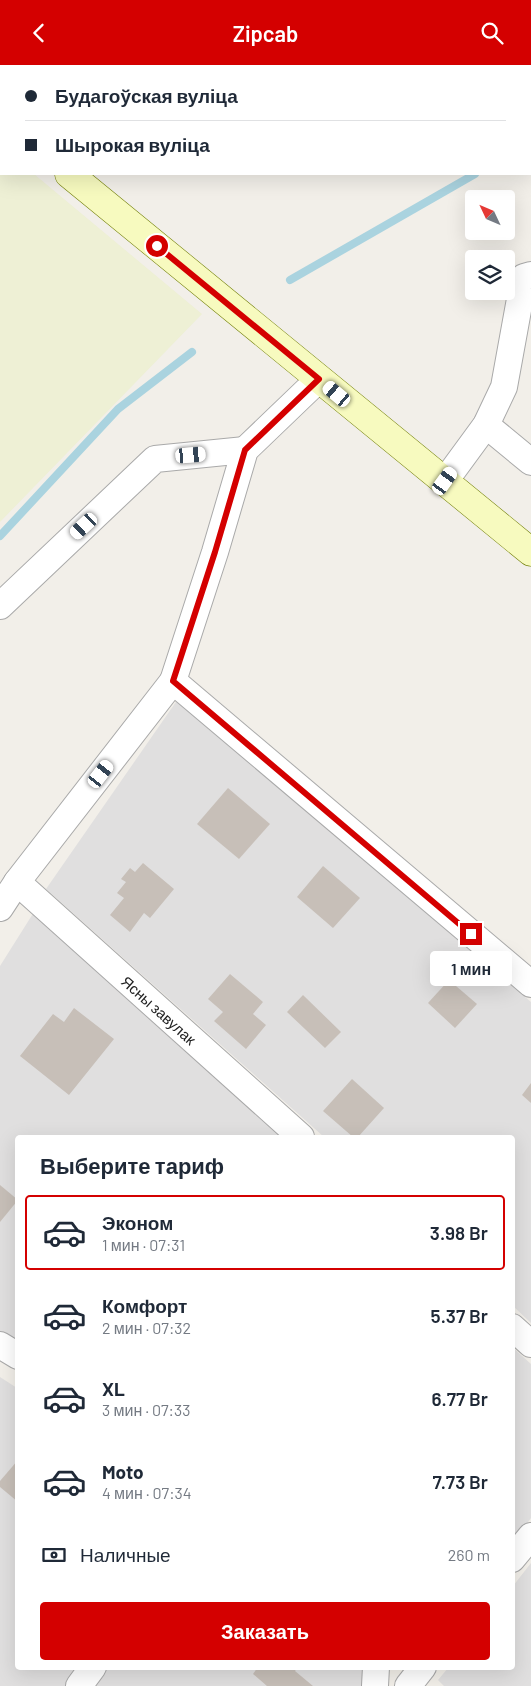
<!DOCTYPE html>
<html lang="ru">
<meta charset="utf-8">
<style>
:root{--surface:#fff;--page:#f6f6f7;--text:#1f2937;--muted:#747a83;--line:#e0e1e3;--accent:#d40000}
body{margin:0;font-family:Barlow,sans-serif;background:var(--page);color:var(--text);height:100vh;display:flex;flex-direction:column;font-size:19px;white-space:nowrap}
*{box-sizing:border-box;margin:0}
p{font-size:16px;color:var(--muted)}
.icon{flex:none;width:28px;height:28px;fill:none;stroke:currentColor;stroke-width:2;stroke-linecap:round;stroke-linejoin:round}
.map{position:relative;flex:1;overflow:hidden}
.drawer{position:absolute;left:15px;top:1070px;width:500px;height:535px;display:flex;flex-direction:column;background:var(--surface);border-radius:5px;box-shadow:0 5px 20px #0002}
.drawer>*{flex:none}
.top-card{position:absolute;left:0px;top:0px;width:531px;height:110px;box-shadow:0 5px 20px #0002;display:grid;align-content:center;height:110px;padding:0 25px;background:var(--surface)}
.needle{width:32px;rotate:314deg}
.tools{position:absolute;left:465px;top:125px;display:grid;gap:10px}
.tools a{display:grid;place-items:center;width:50px;height:50px;border-radius:5px;background:var(--surface);box-shadow:0 5px 20px #0002;font-size:25px}
.end{position:absolute;width:22px;height:22px;margin:-11px;border:6px solid #d40000;background:#fff;box-shadow:0 0 0 2px #fff}
.from{border-radius:50%}
.bubble{position:absolute;height:35px;border-radius:5px;background:var(--surface);box-shadow:0 5px 20px #0002;font-size:16px;font-weight:600;line-height:35px;text-align:center}
.car{position:absolute;width:15px;height:30px;margin:-15px -8px;border-radius:6px;box-shadow:0 0 4px 1px #0007;background:linear-gradient(#fff 24%,#345 0 40%,#fff 0 76%,#345 0 86%,#fff 0)}
.top-card b{display:flex;align-items:center;gap:18px;height:48px;font-size:19px}
.top-card b+b{border-top:1px solid var(--line)}
.top-card i{width:12px;height:12px;background:var(--text)}
ul{padding:0;list-style:none}
li{display:flex;align-items:center;gap:15px;height:75px;margin:0 10px 8px;padding:0 15px;border:2px solid transparent;border-radius:5px}
li div{flex:1}
li b{display:block;font-size:19px}
li em{font-style:normal;font-weight:600}
li.active{border-color:var(--accent)}
li>.icon{width:45px;height:45px;stroke-width:1.5}
h2{padding:0 25px;font-size:22px;line-height:60px}
.pay{display:flex;align-items:center;gap:12px;height:55px;padding:0 25px;font-size:19px}
.pay p{margin-inline-start:auto}
.action{display:flex;gap:10px;margin-top:auto;padding:10px 25px}
.action a{flex:1;height:58px;border-radius:5px;background:var(--accent);color:#fff;font-size:20px;font-weight:600;line-height:58px;text-align:center}
header{display:flex;justify-content:space-between;align-items:center;height:65px;padding:0 25px;background:var(--accent);color:#fff;font-size:22px;font-weight:600}
.map>svg:first-child{display:block}
.residential{fill:#e0dfdf}
.farmland{fill:#eef0d5}
.lines{fill:none;stroke-linecap:round;stroke-linejoin:round}
.stream{stroke:#aad3df;stroke-width:8}
.building{fill:#c7bfb8}
.street-casing{stroke:#a9a9a9;stroke-width:28}
.secondary-casing{stroke:#707d05;stroke-width:29}
.street{stroke:#fff;stroke-width:26}
.secondary{stroke:#f7fabf;stroke-width:28}
.route{stroke:#d40000;stroke-width:6}
.labels{text-anchor:middle;dominant-baseline:central;stroke-width:4.5;stroke-linejoin:round;paint-order:stroke}
.street-label{font-size:15px;fill:#222;stroke:#fff}
</style>
<header><svg class="icon" aria-label="back" viewBox="0 0 24 24"><path d="M15 5l-7 7 7 7"/></svg>Zipcab<svg class="icon" aria-label="search" viewBox="0 0 24 24"><circle cx="10" cy="10" r="6"/><path d="M15 15l6 6"/></svg></header>
<div class="map">
<svg width="531" height="1621" viewBox="0 0 531 1621">
<rect width="100%" height="100%" fill="#f2efe9"/>
<g class="residential">
<path d="M 178,634 L 531,937 L 531,1258 L 513,1241 L 512,1072 L 324,1072 L 46,824 Z"/>
<path d="M 34,847 L 282,1072 L 18,1072 L 17,1280 L 0,1268 L 0,901 Z"/>
<path d="M 512,1282 L 531,1299 L 531,1453 L 513,1477 Z"/>
<path d="M 0,1312 L 17,1323 L 18,1602 L 363,1603 L 366,1621 L 0,1621 Z"/>
<path d="M 531,1498 L 531,1621 L 444,1621 L 438,1615 L 448,1603 L 512,1602 L 513,1521 Z"/>
</g>
<path class="farmland" d="M 0,81 L 1,82 L 1,109 L 34,109 L 202,249 L 0,457 Z"/>
<g class="lines">
<g class="stream">
<path d="M 530,77 L 531,77"/>
<path d="M 290,215 L 475,109"/>
<path d="M 0,471 L 118,344 L 192,287"/>
</g>
</g>
<g class="building">
<path d="M 228,723 L 270,759 L 239,794 L 197,759 Z"/>
<path d="M 143,798 L 174,824 L 150,853 L 144,848 L 130,867 L 110,850 L 124,833 L 117,828 L 126,817 L 121,814 L 130,803 L 135,807 Z"/>
<path d="M 323,801 L 360,833 L 333,863 L 297,832 Z"/>
<path d="M 230,909 L 263,937 L 253,949 L 266,960 L 246,984 L 214,956 L 223,947 L 208,934 Z"/>
<path d="M 449,915 L 477,939 L 455,963 L 428,938 Z"/>
<path d="M 303,930 L 341,967 L 325,983 L 287,947 Z"/>
<path d="M 74,943 L 114,974 L 69,1030 L 20,991 L 53,949 L 64,957 Z"/>
<path d="M 352,1014 L 384,1043 L 358,1072 L 353,1072 L 323,1046 Z"/>
<path d="M 531,1018 L 531,1038 L 522,1030 Z"/>
<path d="M 0,1120 L 18,1135 L 0,1157 Z"/>
<path d="M 18,1395 L 18,1437 L 0,1422 L 0,1416 Z"/>
<path d="M 258,1602 L 298,1602 L 295,1606 L 313,1621 L 267,1621 L 253,1609 Z"/>
</g>
<g class="lines">
<defs>
<g id="street">
<path d="M 319,314 L 245,385 L 215,487 L 173,616 L 531,919"/>
<path d="M 486,360 L 531,397"/>
<path d="M 445,416 L 486,360 L 504,322 L 524,212 L 531,210"/>
<path d="M 0,541 L 155,394 L 245,385"/>
<path d="M 17,817 L 301,1072"/>
<path d="M 0,843 L 17,817 L 173,616"/>
<path d="M 512,1262 L 531,1279"/>
<path d="M 0,1280 L 18,1291"/>
<path d="M 512,1494 L 531,1471"/>
<path d="M 79,1621 L 93,1602"/>
<path d="M 375,1621 L 376,1602"/>
<path d="M 408,1621 L 423,1602"/>
</g>
<g id="secondary">
<path d="M 0,53 L 1,54"/>
<path d="M 69,109 L 531,487"/>
</g>
</defs>
<use href="#street" class="street-casing"/>
<use href="#secondary" class="secondary-casing"/>
<use href="#street" class="street"/>
<use href="#secondary" class="secondary"/>
</g>
<g class="lines">
<path class="route" d="M 157,181 L 319,314 L 245,385 L 215,487 L 173,616 L 471,869"/>
</g>
<g class="labels">
<g class="street-label">
<text transform="translate(159 945) rotate(42)">Ясны завулак</text>
</g>
</g>
</svg>
<div class="tools">
<a><svg class="needle" viewBox="-14 -14 28 28"><path d="M0-13l5 13h-10z" fill="#e53935"/><path d="M0 13l5-13h-10z" fill="#747a83"/></svg></a>
<a><svg class="icon" aria-label="layers" viewBox="0 0 24 24"><path d="M12 4l9 5-9 5-9-5zM3 14l9 5 9-5"/></svg></a>
</div>
<i class="end from" style="left:157px;top:181px"></i>
<i class="end" style="left:471px;top:869px"></i>
<div class="bubble" style="left:430px;top:886px;width:82px">1 мин</div>
<i class="car" style="left:337px;top:329px;rotate:310deg"></i>
<i class="car" style="left:191px;top:390px;rotate:85deg"></i>
<i class="car" style="left:445px;top:416px;rotate:36deg"></i>
<i class="car" style="left:84px;top:461px;rotate:227deg"></i>
<i class="car" style="left:101px;top:709px;rotate:38deg"></i>
<div class="top-card">
<b><i class="from"></i>Будагоўская вуліца</b>
<b><i></i>Шырокая вуліца</b>
</div>
<section class="drawer">
<h2>Выберите тариф</h2>
<ul>
<li class="active"><svg class="icon" aria-label="car" viewBox="0 0 24 24"><path d="M5 17H2v-5l4-1 3-4h7l3 4 3 1v5h-3M9 17h6M6 11h13"/><circle cx="7" cy="17" r="2"/><circle cx="17" cy="17" r="2"/></svg><div><b>Эконом</b><p>1 мин · 07:31</p></div><em>3.98 Br</em></li>
<li><svg class="icon" aria-label="car" viewBox="0 0 24 24"><path d="M5 17H2v-5l4-1 3-4h7l3 4 3 1v5h-3M9 17h6M6 11h13"/><circle cx="7" cy="17" r="2"/><circle cx="17" cy="17" r="2"/></svg><div><b>Комфорт</b><p>2 мин · 07:32</p></div><em>5.37 Br</em></li>
<li><svg class="icon" aria-label="car" viewBox="0 0 24 24"><path d="M5 17H2v-5l4-1 3-4h7l3 4 3 1v5h-3M9 17h6M6 11h13"/><circle cx="7" cy="17" r="2"/><circle cx="17" cy="17" r="2"/></svg><div><b>XL</b><p>3 мин · 07:33</p></div><em>6.77 Br</em></li>
<li><svg class="icon" aria-label="car" viewBox="0 0 24 24"><path d="M5 17H2v-5l4-1 3-4h7l3 4 3 1v5h-3M9 17h6M6 11h13"/><circle cx="7" cy="17" r="2"/><circle cx="17" cy="17" r="2"/></svg><div><b>Moto</b><p>4 мин · 07:34</p></div><em>7.73 Br</em></li>
</ul>
<div class="pay"><svg class="icon" aria-label="cash" viewBox="0 0 24 24"><path d="M3 7h18v10H3z"/><circle cx="12" cy="12" r="2"/></svg>Наличные<p>260 m</p></div>
<div class="action"><a>Заказать</a></div>
</section>
</div>
